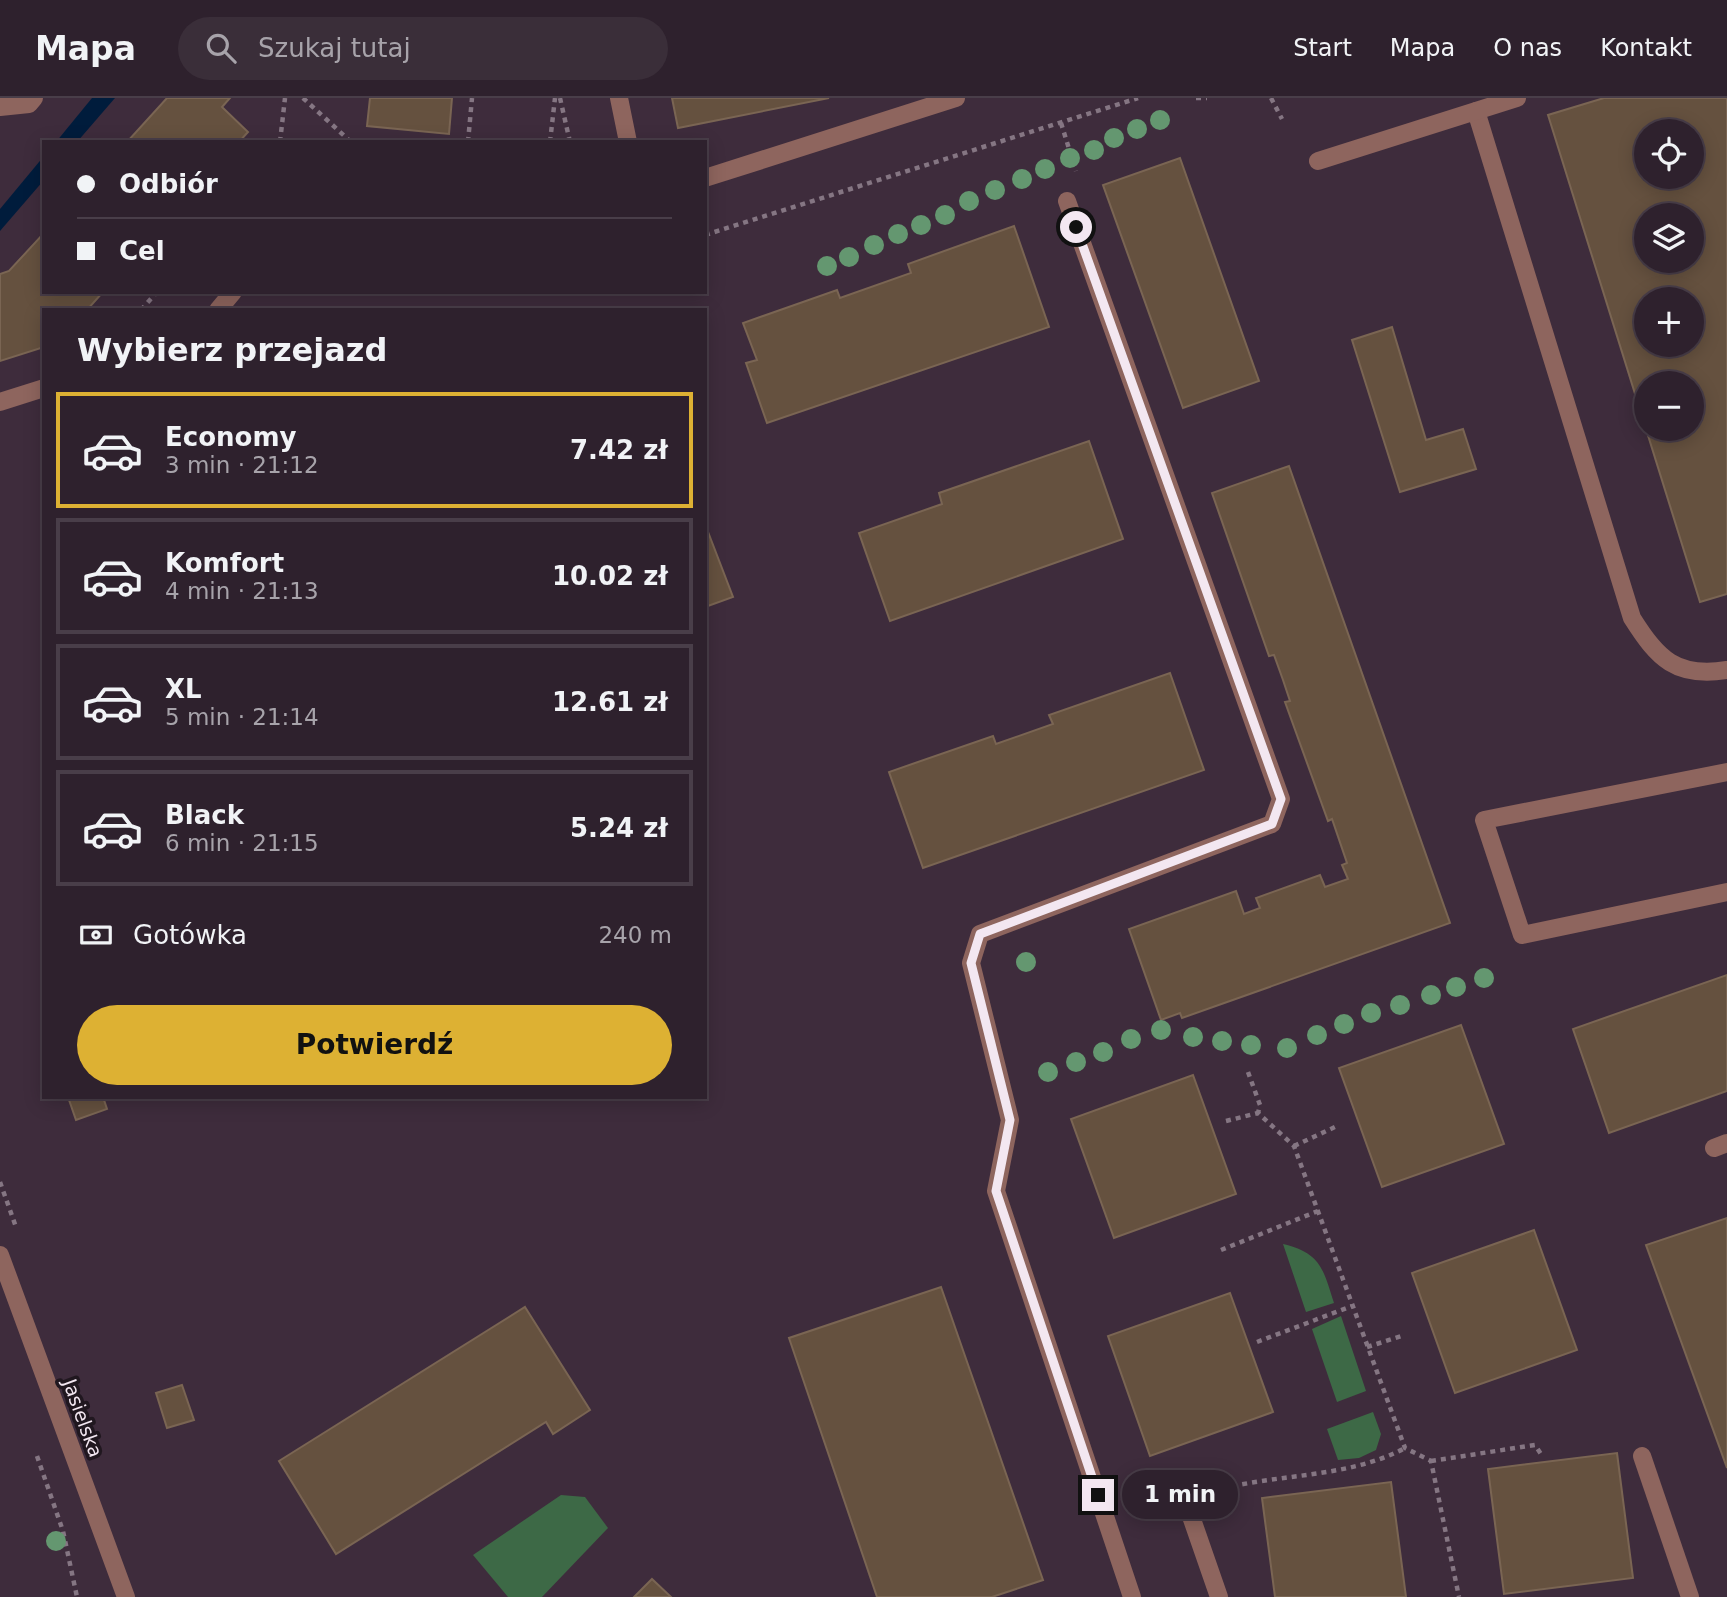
<!DOCTYPE html>
<html lang="pl">
<meta charset="utf-8">
<style>
:root{--surface:#2e212d;--page:#3a2e39;--text:#f1f3f6;--muted:#a7a3aa;--line:#493e49;--accent:#ddb133}
body{margin:0;font-family:"DejaVu Sans",sans-serif;background:var(--page);color:var(--text);height:100vh;display:flex;flex-direction:column;font-size:26px;white-space:nowrap}
*{box-sizing:border-box;margin:0}
p{font-size:23px;color:var(--muted)}
.icon{flex:none;width:38px;height:38px;fill:none;stroke:currentColor;stroke-width:2;stroke-linecap:round;stroke-linejoin:round}
.map{position:relative;flex:1;overflow:hidden}
.sheet{position:absolute;left:42px;top:210px;width:665px;height:791px;display:flex;flex-direction:column;background:var(--surface);border-radius:0px;box-shadow:0 4px 18px #0003,0 0 0 2px var(--line)}
.sheet>*{flex:none}
.top-card{position:absolute;left:42px;top:42px;width:665px;height:154px;border-radius:0px;box-shadow:0 4px 18px #0003,0 0 0 2px var(--line);display:grid;align-content:center;height:154px;padding:0 35px;background:var(--surface)}
.controls{position:absolute;left:1634px;top:21px;display:grid;gap:14px}
.controls a{display:grid;place-items:center;width:70px;height:70px;border-radius:50%;background:var(--surface);box-shadow:0 4px 18px #0003,0 0 0 2px var(--line);font-size:35px}
.end{position:absolute;width:32px;height:32px;margin:-16px;border:9px solid #f3e7f1;background:#111;box-shadow:0 0 0 4px #111}
.from{border-radius:50%}
.bubble{position:absolute;height:49px;border-radius:24px;background:var(--surface);box-shadow:0 4px 18px #0003,0 0 0 2px var(--line);font-size:23px;font-weight:600;line-height:49px;text-align:center}
.top-card b{display:flex;align-items:center;gap:24px;height:66px;font-size:26px}
.top-card b+b{border-top:2px solid var(--line)}
.top-card i{width:18px;height:18px;background:var(--text)}
ul{padding:0;list-style:none}
li{display:flex;align-items:center;gap:21px;height:116px;margin:0 14px 10px;padding:0 21px;border:4px solid var(--line);border-radius:0px}
li div{flex:1}
li b{display:block;font-size:26px}
li em{font-style:normal;font-weight:600}
li.selected{border-color:var(--accent)}
li>.icon{width:63px;height:63px;stroke-width:1.5}
h2{padding:0 35px;font-size:32px;line-height:84px}
.pay{display:flex;align-items:center;gap:18px;height:77px;padding:0 35px;font-size:26px}
.pay p{margin-inline-start:auto}
.primary-button{display:flex;gap:14px;margin-top:auto;padding:14px 35px}
.primary-button a{flex:1;height:80px;border-radius:42px;background:var(--accent);color:#111;font-size:28px;font-weight:600;line-height:80px;text-align:center}
header{display:flex;align-items:center;gap:42px;box-sizing:border-box;height:98px;padding:0 35px;background:var(--surface);border-bottom:2px solid var(--line)}
header strong{font-size:33px}
nav{display:flex;gap:38px;margin-inline-start:auto;font-size:24px}
.search{width:490px;height:63px;background:var(--page);display:flex;align-items:center;gap:18px;box-sizing:border-box;padding:0 24px;border-radius:38px;color:var(--muted);font-size:26px}
.map>svg:first-child{display:block}
.green{fill:#3d6946}
.water{fill:#001c3c}
.building{fill:#65513f;stroke:#7a6553;stroke-width:2;fill-rule:evenodd}
.lines{fill:none;stroke-linecap:round;stroke-linejoin:round}
.path{stroke:#857683;stroke-width:4.5;stroke-dasharray:5 5;stroke-linecap:butt}
.minor{stroke:#8e655e;stroke-width:18}
.tree{fill:#649770}
.route{stroke:#f3e7f1;stroke-width:9}
.labels{text-anchor:middle;dominant-baseline:central;stroke-width:7;stroke-linejoin:round;paint-order:stroke}
.street-label{font-size:19px;fill:#f3e7f1;stroke:#20171f}
</style>
<header>
<strong>Mapa</strong>
<div class="search"><svg class="icon" aria-label="search" viewBox="0 0 24 24"><circle cx="10" cy="10" r="6"/><path d="M15 15l6 6"/></svg>Szukaj tutaj</div>
<nav><a>Start</a><a>Mapa</a><a>O nas</a><a>Kontakt</a></nav>
</header>
<div class="map">
<svg width="1727" height="1499" viewBox="0 0 1727 1499">
<rect width="100%" height="100%" fill="#3e2c3c"/>
<g class="green">
<path d="M 1283,1146 C 1321,1155 1323,1171 1334,1205 L 1306,1214 Z"/>
<path d="M 1341,1218 L 1366,1293 L 1337,1304 L 1312,1231 Z"/>
<path d="M 1373,1314 L 1381,1336 L 1376,1352 L 1359,1360 L 1338,1362 L 1327,1331 Z"/>
<path d="M 561,1397 L 585,1399 L 608,1430 L 542,1499 L 508,1499 L 473,1457 Z"/>
</g>
<g class="water">
<path d="M 92,0 L 115,0 L 77,44 L 56,44 Z"/>
<path d="M 44,58 L 44,82 L 0,133 L 0,111 Z"/>
</g>
<g class="building">
<path d="M 167,0 L 230,0 L 222,9 L 248,34 L 239,44 L 127,44 Z"/>
<path d="M 370,0 L 452,0 L 449,36 L 367,28 Z"/>
<path d="M 672,0 L 829,0 L 678,30 Z"/>
<path d="M 1604,0 L 1727,0 L 1727,496 L 1700,504 L 1548,17 ZM 1647,33 L 1692,33 L 1692,79 L 1647,79 ZM 1647,117 L 1692,117 L 1692,163 L 1647,163 ZM 1647,201 L 1692,201 L 1692,247 L 1647,247 ZM 1647,285 L 1692,285 L 1692,331 L 1647,331 Z"/>
<path d="M 1180,60 L 1259,283 L 1183,310 L 1103,87 Z"/>
<path d="M 1014,128 L 1049,229 L 767,325 L 746,265 L 757,262 L 743,225 L 837,192 L 840,200 L 911,175 L 908,166 Z"/>
<path d="M 44,135 L 44,194 L 103,194 L 87,212 L 44,212 L 44,249 L 0,263 L 0,176 L 9,173 Z"/>
<path d="M 1392,229 L 1426,342 L 1463,331 L 1476,371 L 1400,394 L 1352,242 Z"/>
<path d="M 1089,343 L 1123,441 L 890,523 L 859,435 L 942,406 L 939,395 Z"/>
<path d="M 1289,368 L 1450,825 L 1182,920 L 1180,915 L 1161,922 L 1129,831 L 1236,793 L 1244,816 L 1260,810 L 1256,800 L 1320,777 L 1325,789 L 1348,781 L 1342,767 L 1347,765 L 1332,721 L 1328,723 L 1285,604 L 1290,603 L 1283,582 L 1274,557 L 1269,558 L 1212,395 Z"/>
<path d="M 705,426 L 733,499 L 705,509 Z"/>
<path d="M 1170,575 L 1204,672 L 923,770 L 889,674 L 993,638 L 996,646 L 1053,626 L 1049,617 Z"/>
<path d="M 1727,877 L 1727,993 L 1609,1035 L 1573,931 Z"/>
<path d="M 1461,927 L 1504,1046 L 1382,1089 L 1339,970 Z"/>
<path d="M 1193,977 L 1236,1096 L 1114,1140 L 1071,1021 Z"/>
<path d="M 68,999 L 103,999 L 107,1011 L 76,1022 Z"/>
<path d="M 1727,1120 L 1727,1370 L 1646,1147 Z"/>
<path d="M 1534,1132 L 1577,1252 L 1455,1295 L 1412,1175 Z"/>
<path d="M 941,1189 L 1043,1482 L 992,1499 L 877,1499 L 789,1240 Z"/>
<path d="M 1230,1195 L 1273,1314 L 1150,1358 L 1108,1238 Z"/>
<path d="M 525,1209 L 590,1312 L 553,1336 L 546,1324 L 336,1456 L 279,1363 Z"/>
<path d="M 182,1287 L 194,1322 L 167,1330 L 156,1295 Z"/>
<path d="M 1617,1355 L 1633,1480 L 1504,1496 L 1488,1371 Z"/>
<path d="M 1391,1384 L 1406,1499 L 1275,1499 L 1262,1400 Z"/>
<path d="M 652,1481 L 671,1499 L 634,1499 Z"/>
</g>
<g class="lines">
<g class="path">
<path d="M 303,0 L 351,44"/>
<path d="M 560,0 L 570,44"/>
<path d="M 1196,0 L 1207,0"/>
<path d="M 1271,0 L 1282,21"/>
<path d="M 1061,25 L 1076,73"/>
<path d="M 280,44 L 285,0"/>
<path d="M 468,44 L 472,0"/>
<path d="M 550,44 L 555,0"/>
<path d="M 705,137 L 1138,0"/>
<path d="M 141,212 L 157,194"/>
<path d="M 1248,974 L 1260,1007 L 1258,1015"/>
<path d="M 1226,1023 L 1258,1015 L 1294,1048 L 1405,1350 L 1431,1363 L 1459,1499"/>
<path d="M 1294,1048 L 1335,1029"/>
<path d="M 0,1084 L 16,1129"/>
<path d="M 1221,1152 L 1318,1113"/>
<path d="M 1257,1244 L 1352,1208"/>
<path d="M 1367,1249 L 1405,1237"/>
<path d="M 37,1358 L 63,1433 L 77,1499"/>
<path d="M 1431,1363 L 1535,1347 L 1541,1356"/>
<path d="M 1213,1393 C 1276,1375 1347,1381 1405,1350"/>
</g>
<g class="minor">
<path d="M 619,0 L 628,44"/>
<path d="M 0,9 L 29,6 L 34,0"/>
<path d="M 1476,13 L 1632,520 C 1658,561 1676,580 1727,572"/>
<path d="M 1318,63 L 1517,0"/>
<path d="M 705,80 L 956,0"/>
<path d="M 1067,103 L 1281,701 L 1272,726 L 980,836 L 971,865 L 1010,1022 L 996,1093 L 1132,1499"/>
<path d="M 218,212 L 233,194"/>
<path d="M 0,304 L 44,290"/>
<path d="M 1727,674 L 1484,722 L 1522,837 L 1727,794"/>
<path d="M 1714,1050 L 1727,1045"/>
<path d="M 0,1157 L 126,1499"/>
<path d="M 1642,1358 L 1690,1499"/>
<path d="M 1186,1404 L 1219,1499"/>
</g>
</g>
<g class="tree">
<circle cx="1160" cy="22" r="10"/>
<circle cx="1137" cy="31" r="10"/>
<circle cx="1114" cy="40" r="10"/>
<circle cx="1094" cy="52" r="10"/>
<circle cx="1070" cy="60" r="10"/>
<circle cx="1045" cy="71" r="10"/>
<circle cx="1022" cy="81" r="10"/>
<circle cx="995" cy="92" r="10"/>
<circle cx="969" cy="103" r="10"/>
<circle cx="945" cy="117" r="10"/>
<circle cx="921" cy="127" r="10"/>
<circle cx="898" cy="136" r="10"/>
<circle cx="874" cy="147" r="10"/>
<circle cx="849" cy="159" r="10"/>
<circle cx="827" cy="168" r="10"/>
<circle cx="1026" cy="864" r="10"/>
<circle cx="1484" cy="880" r="10"/>
<circle cx="1456" cy="889" r="10"/>
<circle cx="1431" cy="897" r="10"/>
<circle cx="1400" cy="907" r="10"/>
<circle cx="1371" cy="915" r="10"/>
<circle cx="1344" cy="926" r="10"/>
<circle cx="1161" cy="932" r="10"/>
<circle cx="1317" cy="937" r="10"/>
<circle cx="1193" cy="939" r="10"/>
<circle cx="1131" cy="941" r="10"/>
<circle cx="1222" cy="943" r="10"/>
<circle cx="1251" cy="947" r="10"/>
<circle cx="1287" cy="950" r="10"/>
<circle cx="1103" cy="954" r="10"/>
<circle cx="1076" cy="964" r="10"/>
<circle cx="1048" cy="974" r="10"/>
<circle cx="56" cy="1443" r="10"/>
</g>
<g class="lines">
<path class="route" d="M 1076,129 L 1281,701 L 1272,726 L 980,836 L 971,865 L 1010,1022 L 996,1093 L 1098,1397"/>
</g>
<g class="labels">
<g class="street-label">
<text transform="translate(83 1320) rotate(70)">Jasielska</text>
</g>
</g>
</svg>
<div class="controls">
<a><svg class="icon" aria-label="locate" viewBox="0 0 24 24"><circle cx="12" cy="12" r="6"/><path d="M12 2v4M12 18v4M2 12h4M18 12h4"/></svg></a>
<a><svg class="icon" aria-label="layers" viewBox="0 0 24 24"><path d="M12 4l9 5-9 5-9-5zM3 14l9 5 9-5"/></svg></a>
<a>+</a>
<a>−</a>
</div>
<i class="end from" style="left:1076px;top:129px"></i>
<i class="end" style="left:1098px;top:1397px"></i>
<div class="bubble" style="left:1122px;top:1372px;width:116px">1 min</div>
<div class="top-card">
<b><i class="from"></i>Odbiór</b>
<b><i></i>Cel</b>
</div>
<section class="sheet">
<h2>Wybierz przejazd</h2>
<ul>
<li class="selected"><svg class="icon" aria-label="car" viewBox="0 0 24 24"><path d="M5 17H2v-5l4-1 3-4h7l3 4 3 1v5h-3M9 17h6M6 11h13"/><circle cx="7" cy="17" r="2"/><circle cx="17" cy="17" r="2"/></svg><div><b>Economy</b><p>3 min · 21:12</p></div><em>7.42 zł</em></li>
<li><svg class="icon" aria-label="car" viewBox="0 0 24 24"><path d="M5 17H2v-5l4-1 3-4h7l3 4 3 1v5h-3M9 17h6M6 11h13"/><circle cx="7" cy="17" r="2"/><circle cx="17" cy="17" r="2"/></svg><div><b>Komfort</b><p>4 min · 21:13</p></div><em>10.02 zł</em></li>
<li><svg class="icon" aria-label="car" viewBox="0 0 24 24"><path d="M5 17H2v-5l4-1 3-4h7l3 4 3 1v5h-3M9 17h6M6 11h13"/><circle cx="7" cy="17" r="2"/><circle cx="17" cy="17" r="2"/></svg><div><b>XL</b><p>5 min · 21:14</p></div><em>12.61 zł</em></li>
<li><svg class="icon" aria-label="car" viewBox="0 0 24 24"><path d="M5 17H2v-5l4-1 3-4h7l3 4 3 1v5h-3M9 17h6M6 11h13"/><circle cx="7" cy="17" r="2"/><circle cx="17" cy="17" r="2"/></svg><div><b>Black</b><p>6 min · 21:15</p></div><em>5.24 zł</em></li>
</ul>
<div class="pay"><svg class="icon" aria-label="cash" viewBox="0 0 24 24"><path d="M3 7h18v10H3z"/><circle cx="12" cy="12" r="2"/></svg>Gotówka<p>240 m</p></div>
<div class="primary-button"><a>Potwierdź</a></div>
</section>
</div>
